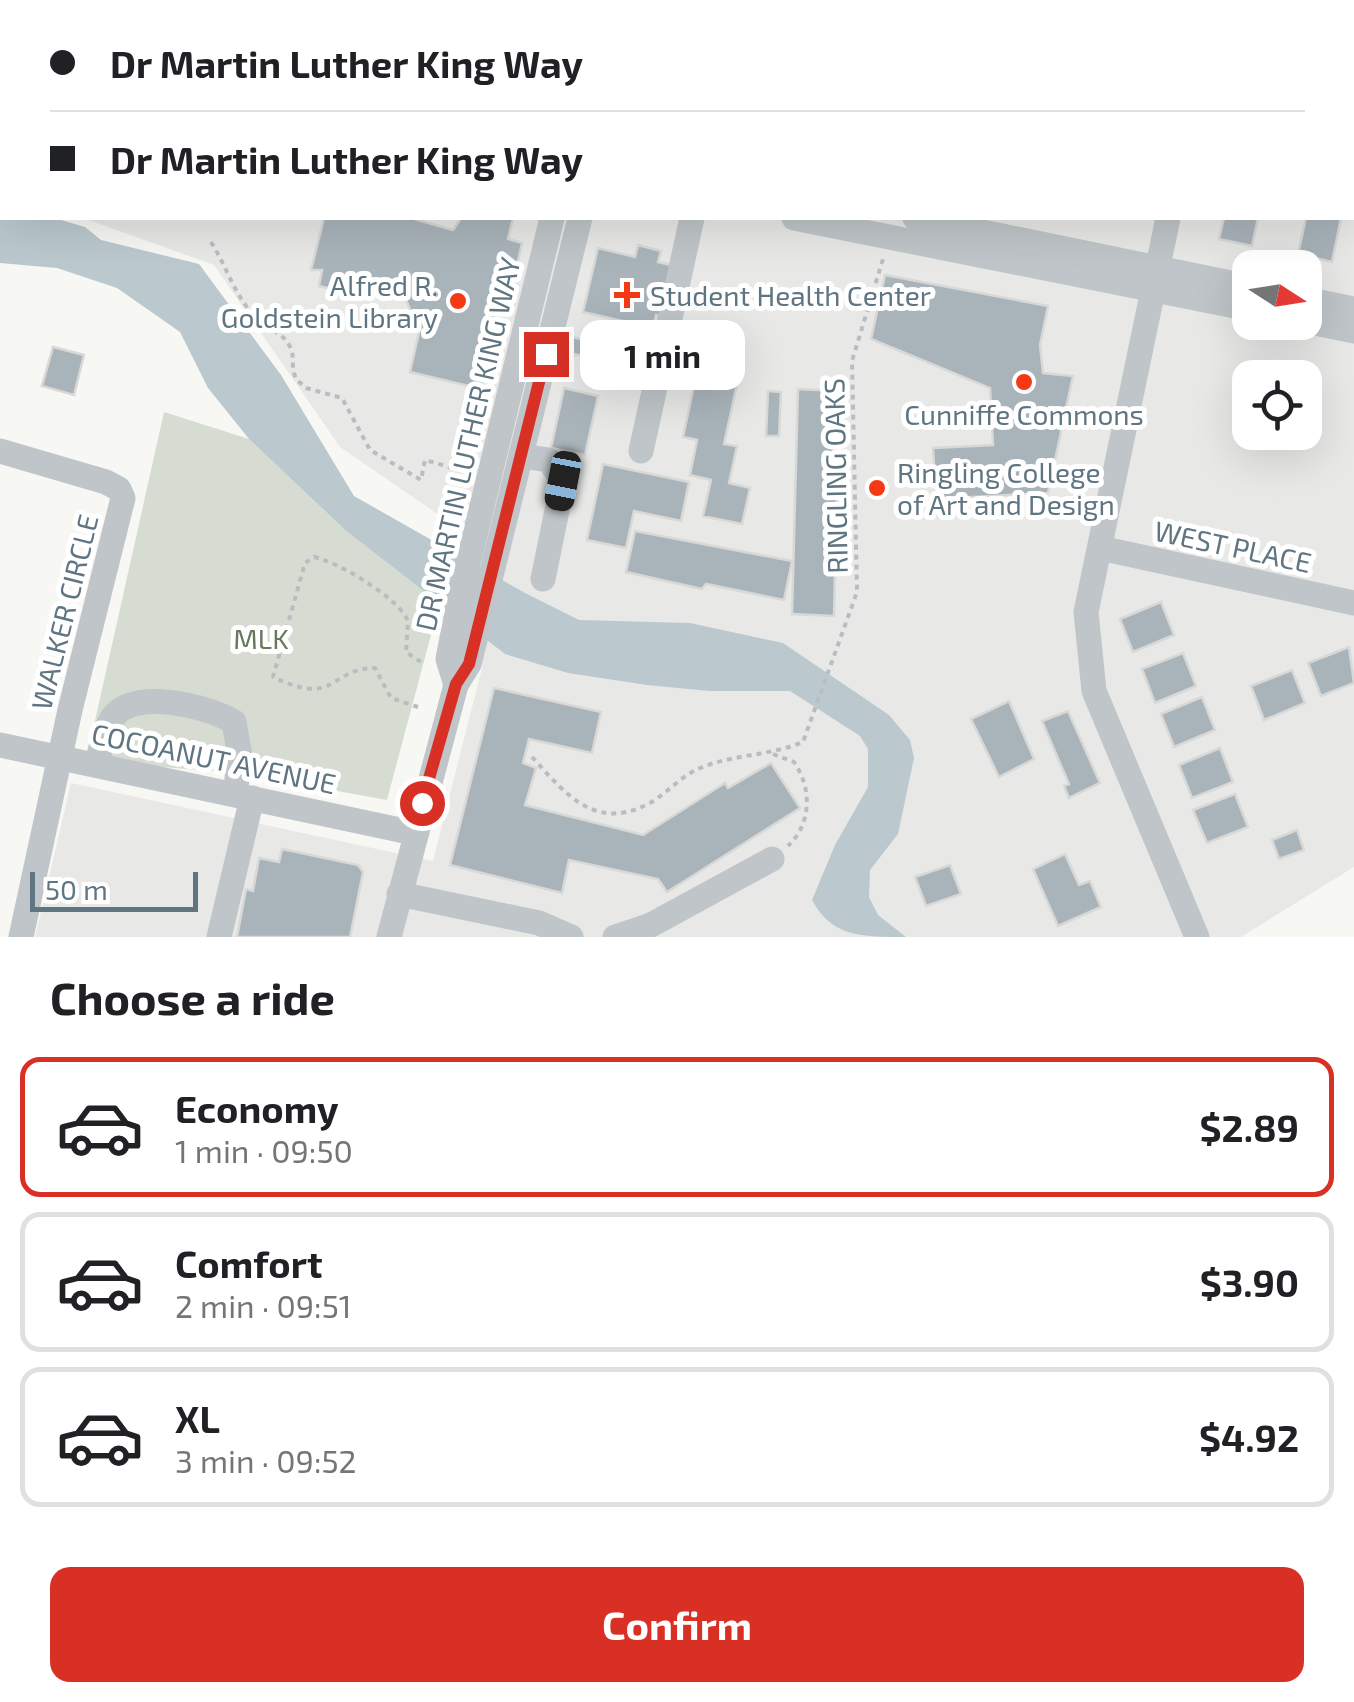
<!DOCTYPE html>
<meta charset="utf-8">
<style>
:root{--surface:#fff;--page:#f2f2f2;--text:#202124;--muted:#757577;--line:#e0e0e0;--accent:#d93025}
body{margin:0;font-family:"Exo 2",sans-serif;background:var(--page);color:var(--text);height:100vh;display:flex;flex-direction:column;font-size:38px;white-space:nowrap}
*{box-sizing:border-box;margin:0}
p{font-size:32px;color:var(--muted)}
.icon{flex:none;width:55px;height:55px;fill:none;stroke:currentColor;stroke-width:2;stroke-linecap:round;stroke-linejoin:round}
.map{position:relative;height:937px;overflow:hidden}
.details{display:flex;flex-direction:column;background:var(--surface);flex:1}
.details>*{flex:none}
.guide{position:absolute;left:0px;top:0px;width:1355px;height:220px;box-shadow:0 10px 40px #0002;display:grid;align-content:center;height:220px;padding:0 50px;background:var(--surface)}
.needle{width:65px;rotate:102deg}
.tools{position:absolute;left:1232px;top:250px;display:grid;gap:20px}
.tools a{display:grid;place-items:center;width:90px;height:90px;border-radius:20px;background:var(--surface);box-shadow:0 10px 40px #0002;font-size:50px}
.scale{position:absolute;left:30px;bottom:25px;width:168px;box-sizing:border-box;padding-left:10px;border:5px solid #5f7582;border-top:0;font-size:28px;line-height:35px;white-space:nowrap;color:#5f7582;-webkit-text-stroke:8px #fff;paint-order:stroke}
.end{position:absolute;width:45px;height:45px;margin:-22px;border:12px solid #d93025;background:#fff;box-shadow:0 0 0 5px #fff}
.from{border-radius:50%}
.bubble{position:absolute;height:70px;border-radius:20px;background:var(--surface);box-shadow:0 10px 40px #0002;font-size:32px;font-weight:700;line-height:70px;text-align:center}
.car{position:absolute;width:30px;height:60px;margin:-30px -15px;border-radius:12px;box-shadow:0 0 8px 2px #0007;background:linear-gradient(#222 24%,#8ab4d8 0 40%,#222 0 76%,#8ab4d8 0 86%,#222 0)}
.guide b{display:flex;align-items:center;gap:35px;height:95px;font-size:38px}
.guide b+b{border-top:2px solid var(--line)}
.guide i{width:25px;height:25px;background:var(--text)}
ul{padding:0;list-style:none}
li{display:flex;align-items:center;gap:30px;height:140px;margin:0 20px 15px;padding:0 30px;border:5px solid var(--line);border-radius:20px}
li div{flex:1}
li b{display:block;font-size:38px}
li em{font-style:normal;font-weight:700}
li.on{border-color:var(--accent)}
li>.icon{width:90px;height:90px;stroke-width:1.5}
h2{padding:0 50px;font-size:45px;line-height:120px}
.button{display:flex;gap:20px;margin-top:auto;padding:20px 50px}
.button a{flex:1;height:115px;border-radius:20px;background:var(--accent);color:#fff;font-size:40px;font-weight:700;line-height:115px;text-align:center}
.map>svg:first-child{display:block}
.built{fill:#e8e8e7;fill-rule:evenodd}
.green{fill:#d7dcd2}
.water{fill:#bbc9ce}
.building{fill:#a9b4ba;stroke:#d8d8d6;stroke-width:2.5}
.lines{fill:none;stroke-linecap:round;stroke-linejoin:round}
.path{stroke:#b9bdc0;stroke-width:4;stroke-dasharray:5 5;stroke-linecap:butt}
.minor{stroke:#bfc5c8;stroke-width:25}
.route{stroke:#d93025;stroke-width:12}
.poi-dot{fill:#f53915;stroke:#fff;stroke-width:4}
.labels{text-anchor:middle;dominant-baseline:central;stroke-width:10;stroke-linejoin:round;paint-order:stroke}
.poi-label{font-size:28px;fill:#5f7582;stroke:#fff;text-anchor:start}
.street-label{font-size:28px;fill:#5f7582;stroke:#fff}
.park-label{font-size:28px;fill:#66795e;stroke:#fff}
</style>
<div class="map">
<svg width="1354" height="937" viewBox="0 0 1354 937">
<rect width="100%" height="100%" fill="#f7f7f3"/>
<path class="built" d="M 0,0 L 1354,0 L 1354,867 L 1241,937 L 35,937 L 71,783 L 433,861 L 482,668 L 458,528 L 340,447 L 214,265 L 83,218 L 1352,218 L 1352,2 L 2,2 L 2,197 ZM 1250,268 L 1305,268 L 1305,322 L 1250,322 ZM 1250,378 L 1305,378 L 1305,432 L 1250,432 Z"/>
<path class="green" d="M 164,412 L 249,439 L 344,529 L 444,586 L 387,800 L 238,773 L 86,761 Z"/>
<path class="water" d="M 0,201 L 2,218 L 54,218 L 85,227 L 101,240 L 199,264 L 281,375 L 354,496 L 525,593 L 579,620 L 690,623 L 783,643 L 889,715 L 910,740 L 914,758 L 898,834 L 870,870 L 869,897 L 878,915 L 906,937 C 861,937 832,937 812,900 L 835,845 L 868,787 L 868,749 L 860,736 L 790,691 L 709,691 L 647,685 L 568,673 L 505,654 L 344,529 L 249,439 L 208,388 L 180,332 L 117,288 L 57,268 L 0,263 Z"/>
<g class="building">
<path d="M 920,0 L 1036,0 L 920,2 Z"/>
<path d="M 324,218 L 411,218 L 453,230 L 461,218 L 513,218 L 508,239 L 522,243 L 507,312 L 499,310 L 481,389 L 410,372 L 419,332 L 401,287 L 349,277 L 344,292 L 319,286 L 322,270 L 311,270 Z"/>
<path d="M 1224,218 L 1258,218 L 1252,246 L 1219,239 Z"/>
<path d="M 1306,218 L 1341,218 L 1332,262 L 1298,254 Z"/>
<path d="M 638,245 L 661,251 L 658,262 L 671,265 L 662,317 L 656,315 L 653,328 L 583,312 L 598,248 L 635,257 Z"/>
<path d="M 885,275 L 1048,306 L 1040,345 L 1043,373 L 1073,376 L 1048,493 L 936,499 L 933,448 L 993,445 L 990,388 L 871,339 Z"/>
<path d="M 566,336 L 603,343 L 600,359 L 574,354 L 569,376 L 559,374 Z"/>
<path d="M 53,347 L 84,355 L 74,395 L 42,386 Z"/>
<path d="M 699,362 L 740,371 L 724,444 L 737,446 L 729,483 L 750,488 L 742,524 L 703,516 L 711,480 L 690,475 L 697,440 L 683,437 Z"/>
<path d="M 564,388 L 598,396 L 585,455 L 551,448 Z"/>
<path d="M 798,389 L 839,391 L 834,616 L 792,614 Z"/>
<path d="M 768,391 L 781,392 L 779,436 L 766,436 Z"/>
<path d="M 603,464 L 689,482 L 681,521 L 634,511 L 626,548 L 587,540 Z"/>
<path d="M 635,531 L 792,561 L 784,600 L 706,584 L 702,589 L 626,572 Z"/>
<path d="M 1161,602 L 1174,635 L 1133,652 L 1120,619 Z"/>
<path d="M 1349,647 L 1354,683 L 1321,696 L 1308,663 Z"/>
<path d="M 1183,653 L 1196,686 L 1155,703 L 1142,669 Z"/>
<path d="M 1292,670 L 1305,703 L 1264,720 L 1251,686 Z"/>
<path d="M 494,688 L 601,712 L 592,753 L 529,739 L 523,763 L 536,768 L 525,805 L 643,835 L 725,783 L 728,788 L 771,763 L 800,808 L 667,892 L 658,879 L 569,860 L 562,893 L 450,865 Z"/>
<path d="M 1202,697 L 1215,730 L 1174,747 L 1161,714 Z"/>
<path d="M 1009,701 L 1034,759 L 999,777 L 971,719 Z"/>
<path d="M 1068,711 L 1100,783 L 1069,798 L 1064,786 L 1069,784 L 1042,721 Z"/>
<path d="M 1220,748 L 1233,782 L 1192,798 L 1179,765 Z"/>
<path d="M 1235,794 L 1248,827 L 1207,843 L 1193,810 Z"/>
<path d="M 1297,830 L 1304,850 L 1279,859 L 1272,840 Z"/>
<path d="M 282,849 L 358,865 L 363,872 L 350,937 L 237,937 L 246,889 L 253,891 L 259,858 L 279,862 Z"/>
<path d="M 1065,854 L 1079,885 L 1090,881 L 1101,907 L 1058,926 L 1033,869 Z"/>
<path d="M 950,865 L 961,894 L 926,906 L 915,877 Z"/>
</g>
<g class="lines">
<g class="path">
<path d="M 707,0 L 720,2"/>
<path d="M 476,2 L 476,0"/>
<path d="M 695,2 L 696,0"/>
<path d="M 743,2 L 744,0"/>
<path d="M 857,2 L 857,0"/>
<path d="M 884,2 L 885,0"/>
<path d="M 911,2 L 912,0"/>
<path d="M 1083,2 L 1084,0"/>
<path d="M 0,197 L 2,198"/>
<path d="M 211,242 C 227,267 234,295 256,318 C 266,330 284,331 291,349 C 295,359 290,369 297,380 L 306,388 L 342,398 L 370,450 L 421,480 L 425,460 L 467,472"/>
<path d="M 418,707 L 391,698 L 375,668 C 329,668 337,708 273,677 L 305,563 L 314,557 C 338,562 399,598 408,621 L 406,652 L 424,664"/>
<path d="M 773,754 L 794,762 C 812,788 812,823 788,846"/>
<path d="M 532,757 C 564,792 594,832 648,804 C 664,796 676,781 692,772 C 725,754 768,757 803,742 L 857,592 L 852,361 L 883,259"/>
</g>
<g class="minor">
<path d="M 608,2 L 609,0"/>
<path d="M 631,2 L 632,0"/>
<path d="M 1215,2 L 1215,0"/>
<path d="M 0,29 L 2,30"/>
<path d="M 794,218 L 1250,309"/>
<path d="M 915,218 L 1250,287"/>
<path d="M 1168,218 L 1086,612 L 1094,691 L 1197,937"/>
<path d="M 1305,299 L 1354,309"/>
<path d="M 1305,321 L 1354,331"/>
<path d="M 0,451 L 106,482 L 119,489 L 123,498 L 70,710 L 21,937"/>
<path d="M 641,451 L 692,218"/>
<path d="M 521,456 L 549,460 L 563,481 L 543,579"/>
<path d="M 1100,548 L 1354,603"/>
<path d="M 456,685 L 448,659 L 460,597 L 552,218"/>
<path d="M 0,745 L 414,833"/>
<path d="M 97,763 C 101,749 104,729 113,717 C 135,688 208,706 234,722 L 240,756 L 235,794"/>
<path d="M 399,894 L 539,923 L 571,937"/>
<path d="M 219,937 L 252,798"/>
<path d="M 389,937 L 456,685 L 469,664 L 580,218"/>
<path d="M 615,937 L 651,925 L 772,859"/>
</g>
</g>
<g class="lines">
<path class="route" d="M 422,803 L 456,684 L 469,664 L 546,354"/>
</g>
<g class="poi-dot">
<path d="M622 280h10v10h10v10h-10v10h-10v-10h-10v-10h10z"/>
<circle cx="458" cy="301" r="10"/>
<circle cx="1024" cy="382" r="10"/>
<circle cx="877" cy="488" r="10"/>
</g>
<g class="labels">
<g class="poi-label">
<text x="438" y="285" text-anchor="end">Alfred R.<tspan x="438" dy="32">Goldstein Library</tspan></text>
<text x="650" y="295">Student Health Center</text>
<text x="1024" y="414" text-anchor="middle">Cunniffe Commons</text>
<text x="897" y="472">Ringling College<tspan x="897" dy="32">of Art and Design</tspan></text>
</g>
<g class="street-label">
<text transform="translate(467 444) rotate(-77)">DR MARTIN LUTHER KING WAY</text>
<text transform="translate(835 476) rotate(-91)">RINGLING OAKS</text>
<text transform="translate(1233 546) rotate(12)">WEST PLACE</text>
<text transform="translate(64 612) rotate(-76)">WALKER CIRCLE</text>
<text transform="translate(214 758) rotate(12)">COCOANUT AVENUE</text>
</g>
<g class="park-label">
<text x="261" y="638">MLK</text>
</g>
</g>
</svg>
<div class="tools">
<a><svg class="needle" viewBox="-14 -14 28 28"><path d="M0-13l5 13h-10z" fill="#e53935"/><path d="M0 13l5-13h-10z" fill="#757577"/></svg></a>
<a><svg class="icon" aria-label="locate" viewBox="0 0 24 24"><circle cx="12" cy="12" r="6"/><path d="M12 2v4M12 18v4M2 12h4M18 12h4"/></svg></a>
</div>
<div class="scale">50 m</div>
<i class="end from" style="left:422px;top:803px"></i>
<i class="end" style="left:546px;top:354px"></i>
<div class="bubble" style="left:580px;top:320px;width:165px">1 min</div>
<i class="car" style="left:563px;top:481px;rotate:191deg"></i>
<div class="guide">
<b><i class="from"></i>Dr Martin Luther King Way</b>
<b><i></i>Dr Martin Luther King Way</b>
</div>
</div>
<section class="details">
<h2>Choose a ride</h2>
<ul>
<li class="on"><svg class="icon" aria-label="car" viewBox="0 0 24 24"><path d="M5 17H2v-5l4-1 3-4h7l3 4 3 1v5h-3M9 17h6M6 11h13"/><circle cx="7" cy="17" r="2"/><circle cx="17" cy="17" r="2"/></svg><div><b>Economy</b><p>1 min · 09:50</p></div><em>$2.89</em></li>
<li><svg class="icon" aria-label="car" viewBox="0 0 24 24"><path d="M5 17H2v-5l4-1 3-4h7l3 4 3 1v5h-3M9 17h6M6 11h13"/><circle cx="7" cy="17" r="2"/><circle cx="17" cy="17" r="2"/></svg><div><b>Comfort</b><p>2 min · 09:51</p></div><em>$3.90</em></li>
<li><svg class="icon" aria-label="car" viewBox="0 0 24 24"><path d="M5 17H2v-5l4-1 3-4h7l3 4 3 1v5h-3M9 17h6M6 11h13"/><circle cx="7" cy="17" r="2"/><circle cx="17" cy="17" r="2"/></svg><div><b>XL</b><p>3 min · 09:52</p></div><em>$4.92</em></li>
</ul>
<div class="button"><a>Confirm</a></div>
</section>
